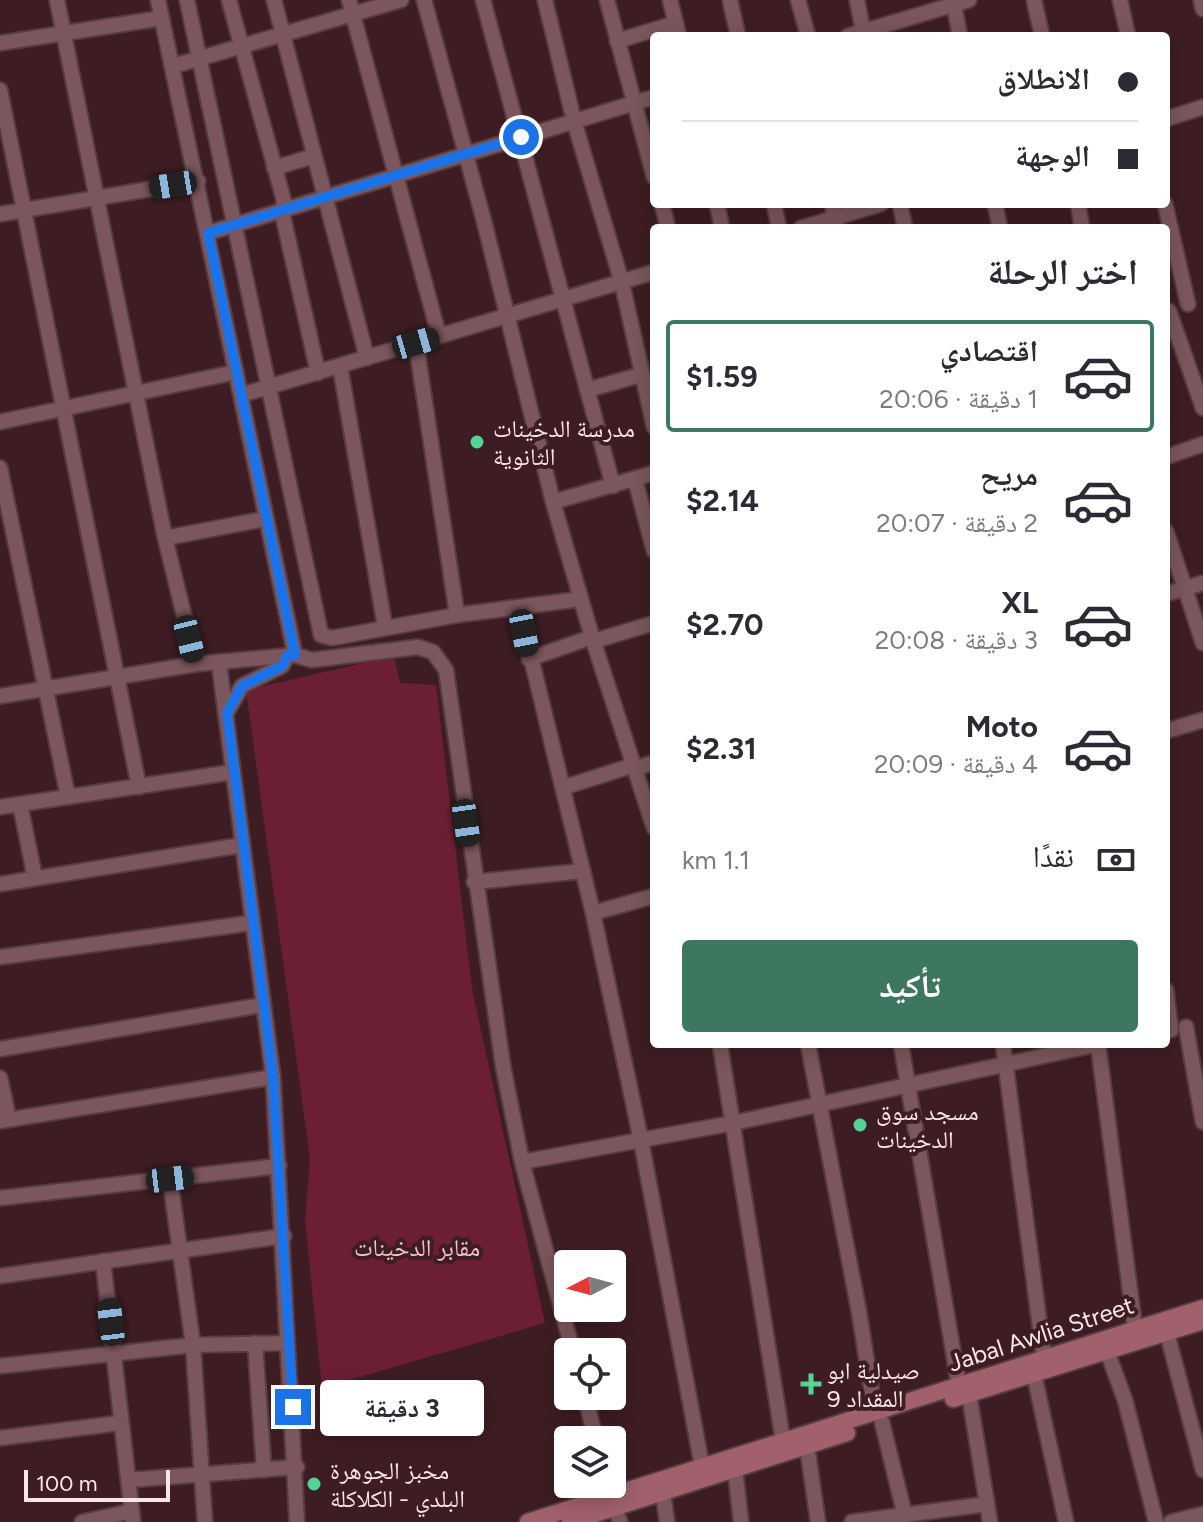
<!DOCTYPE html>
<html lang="ar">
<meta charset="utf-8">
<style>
:root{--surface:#fff;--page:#f2f2f3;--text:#2b2b33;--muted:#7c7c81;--line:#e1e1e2;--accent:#3d775f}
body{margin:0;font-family:Figtree,"Noto Naskh Arabic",sans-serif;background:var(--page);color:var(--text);direction:rtl;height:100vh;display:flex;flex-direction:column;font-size:30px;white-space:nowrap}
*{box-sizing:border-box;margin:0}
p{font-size:26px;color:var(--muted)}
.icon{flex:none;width:44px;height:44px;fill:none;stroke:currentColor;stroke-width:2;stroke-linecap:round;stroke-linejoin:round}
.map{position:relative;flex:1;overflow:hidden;direction:ltr}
.drawer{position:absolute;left:650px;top:224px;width:520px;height:824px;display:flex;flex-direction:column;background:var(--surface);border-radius:8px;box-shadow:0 4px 20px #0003;direction:rtl}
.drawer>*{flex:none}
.guide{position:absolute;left:650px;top:32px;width:520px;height:176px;border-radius:8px;box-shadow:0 4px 20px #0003;direction:rtl;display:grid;align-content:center;height:176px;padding:0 32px;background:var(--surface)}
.needle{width:52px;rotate:264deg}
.tools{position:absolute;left:554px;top:1250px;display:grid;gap:16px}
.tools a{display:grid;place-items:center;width:72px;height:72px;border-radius:8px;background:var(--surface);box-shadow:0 4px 20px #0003;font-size:40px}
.scale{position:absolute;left:24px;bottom:20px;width:146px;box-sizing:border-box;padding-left:8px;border:4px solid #fbe5e8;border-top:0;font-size:22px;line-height:28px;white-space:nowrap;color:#fbe5e8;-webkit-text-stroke:6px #3d1d23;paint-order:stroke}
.end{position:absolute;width:36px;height:36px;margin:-18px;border:10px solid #1a73e8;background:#fff;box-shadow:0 0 0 4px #fff}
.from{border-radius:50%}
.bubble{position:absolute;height:56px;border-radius:8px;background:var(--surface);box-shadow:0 4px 20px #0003;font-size:26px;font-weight:700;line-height:56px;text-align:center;direction:rtl}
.car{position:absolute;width:24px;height:48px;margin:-24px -12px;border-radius:10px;box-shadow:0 0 6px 2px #0007;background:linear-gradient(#222 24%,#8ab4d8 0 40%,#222 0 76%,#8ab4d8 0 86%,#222 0)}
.guide b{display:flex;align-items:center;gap:28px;height:76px;font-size:30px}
.guide b+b{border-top:2px solid var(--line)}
.guide i{width:20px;height:20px;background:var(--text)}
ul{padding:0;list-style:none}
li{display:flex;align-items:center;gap:24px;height:112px;margin:0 16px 12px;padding:0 16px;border:4px solid transparent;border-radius:8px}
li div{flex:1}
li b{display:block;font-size:30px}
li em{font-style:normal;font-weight:700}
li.on{border-color:var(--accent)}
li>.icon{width:72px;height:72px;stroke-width:1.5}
h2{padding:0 32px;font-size:36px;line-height:96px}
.pay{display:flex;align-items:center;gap:20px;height:88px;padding:0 32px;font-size:30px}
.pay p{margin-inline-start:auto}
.primary-button{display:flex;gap:16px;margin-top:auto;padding:16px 32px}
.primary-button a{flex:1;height:92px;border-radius:8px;background:var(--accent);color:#fff;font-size:32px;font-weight:700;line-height:92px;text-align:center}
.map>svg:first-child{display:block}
.green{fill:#6c1f33}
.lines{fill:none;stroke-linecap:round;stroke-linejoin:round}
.minor-casing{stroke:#563c41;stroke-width:18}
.major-casing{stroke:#563c41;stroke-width:20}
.minor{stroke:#7b565c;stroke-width:14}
.major{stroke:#a1616c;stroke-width:16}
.route{stroke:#1a73e8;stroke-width:10}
.poi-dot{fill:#54d395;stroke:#3d1d23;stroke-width:3}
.labels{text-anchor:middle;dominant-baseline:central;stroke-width:8;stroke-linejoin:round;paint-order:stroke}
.poi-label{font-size:24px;fill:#fbe5e8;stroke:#3d1d23;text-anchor:start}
.park-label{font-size:24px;fill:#f4c1c8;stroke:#3d1d23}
.street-label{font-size:24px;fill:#fbe5e8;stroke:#3d1d23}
</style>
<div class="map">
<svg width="1203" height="1522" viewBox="0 0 1203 1522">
<rect width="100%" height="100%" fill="#3d1d23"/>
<path class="green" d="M 394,656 L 400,683 L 436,685 L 472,989 L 545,1323 L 322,1388 L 305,1220 L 310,1159 L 246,690 Z"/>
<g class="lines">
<defs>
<g id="minor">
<path d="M 57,0 L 165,538 L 196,664"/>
<path d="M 158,0 L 295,655"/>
<path d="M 187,0 L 321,635 L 332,638 L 457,615 L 581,599"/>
<path d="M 229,0 L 284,201 L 282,212 L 318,373"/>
<path d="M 274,0 L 367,358"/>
<path d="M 349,0 L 439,336"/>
<path d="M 424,0 L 485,225 L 553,502 L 592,637 L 654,828"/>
<path d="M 483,0 L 613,486"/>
<path d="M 545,0 L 574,121 L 622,283 L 654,427"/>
<path d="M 607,0 L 654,177"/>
<path d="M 670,0 L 679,36"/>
<path d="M 730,0 L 738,36"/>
<path d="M 798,0 L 808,36"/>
<path d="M 857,0 L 864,36"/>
<path d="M 953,0 L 960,36"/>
<path d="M 1034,0 L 1042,36"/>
<path d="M 1120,0 L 1128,36"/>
<path d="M 1201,0 L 1203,9"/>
<path d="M 848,36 L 969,0"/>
<path d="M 617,41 L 676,23"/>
<path d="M 0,43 L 162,18"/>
<path d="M 173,66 L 401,0"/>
<path d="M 0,90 L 139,787"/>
<path d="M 1166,119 L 1203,107"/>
<path d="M 274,168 L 314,156"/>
<path d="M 662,204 L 668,228"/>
<path d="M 717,204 L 722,228"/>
<path d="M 774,204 L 779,228"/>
<path d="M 832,204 L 837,228"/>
<path d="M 900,204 L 905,228"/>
<path d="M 995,204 L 1000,228"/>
<path d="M 1078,204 L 1082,228"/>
<path d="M 1165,204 L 1188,304"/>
<path d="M 0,214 L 198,181"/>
<path d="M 801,228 L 881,204"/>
<path d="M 208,233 L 654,97"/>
<path d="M 1169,311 L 1203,408"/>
<path d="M 416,343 L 457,615"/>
<path d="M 340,366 L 385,627"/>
<path d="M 587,390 L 640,375"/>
<path d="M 241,395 L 654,272"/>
<path d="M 0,422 L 236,372"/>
<path d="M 1166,457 L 1203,444"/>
<path d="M 0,468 L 68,797"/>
<path d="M 635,479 L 654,551"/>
<path d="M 553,502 L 654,473"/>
<path d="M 1166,531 L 1203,643"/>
<path d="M 165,538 L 265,519"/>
<path d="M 1166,594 L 1203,583"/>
<path d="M 519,608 L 593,913 L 641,1140 L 702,1466"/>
<path d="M 594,641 L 654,623"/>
<path d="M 529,659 L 592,637"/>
<path d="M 219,663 L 273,1077 L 297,1522"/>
<path d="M 0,696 L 196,664 L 295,655 L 312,660 L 418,647 L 433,652 L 446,670 L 503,1066 L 522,1162 L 573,1352"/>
<path d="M 227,712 L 242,686 L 282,666 L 287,656"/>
<path d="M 1166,731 L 1203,720"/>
<path d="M 635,769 L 654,762"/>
<path d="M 565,787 L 634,765"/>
<path d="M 20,804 L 35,878"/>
<path d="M 0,807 L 233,772"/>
<path d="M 474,882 L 583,871"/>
<path d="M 0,884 L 242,845"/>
<path d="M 593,913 L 654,896"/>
<path d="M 0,957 L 251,923"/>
<path d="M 1166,990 L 1171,1030"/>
<path d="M 1186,1027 L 1203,1122"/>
<path d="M 720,1044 L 783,1441"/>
<path d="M 808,1044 L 859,1312 L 875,1412"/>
<path d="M 901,1044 L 959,1386"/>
<path d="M 1003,1044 L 1044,1358"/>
<path d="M 1098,1044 L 1135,1329"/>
<path d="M 0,1049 L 262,1005"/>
<path d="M 0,1078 L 9,1119"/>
<path d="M 0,1121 L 273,1077"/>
<path d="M 522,1162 L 733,1123 L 1099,1044"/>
<path d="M 170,1179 L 193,1345 L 205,1522"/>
<path d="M 0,1198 L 279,1166"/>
<path d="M 103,1261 L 133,1522"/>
<path d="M 0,1276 L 284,1236"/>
<path d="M 1167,1333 L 1203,1470"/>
<path d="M 255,1343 L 264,1470"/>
<path d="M 1107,1351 L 1125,1400 L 1156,1522"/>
<path d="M 0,1366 L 193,1345 L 287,1343"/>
<path d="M 1034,1374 L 1066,1522"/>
<path d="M 969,1394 L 990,1522"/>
<path d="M 585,1396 L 596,1440"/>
<path d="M 882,1422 L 904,1512"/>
<path d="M 0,1438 L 120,1423"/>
<path d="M 807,1446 L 818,1522"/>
<path d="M 735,1469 L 741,1522"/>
<path d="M 129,1480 L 297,1467"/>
<path d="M 607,1484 L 620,1522"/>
<path d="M 663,1493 L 667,1522"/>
<path d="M 82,1522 L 132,1511"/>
<path d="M 852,1522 L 987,1504"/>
<path d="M 1171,1522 L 1203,1514"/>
</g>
<g id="major">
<path d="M 953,1399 L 1203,1321"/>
<path d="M 528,1522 L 1203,1308"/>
<path d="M 570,1522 L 847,1433"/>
</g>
</defs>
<use href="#minor" class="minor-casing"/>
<use href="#major" class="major-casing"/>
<use href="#minor" class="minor"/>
<use href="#major" class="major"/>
</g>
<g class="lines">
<path class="route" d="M 293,1407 L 273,1077 L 227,713 L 242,686 L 282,666 L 287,656 L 295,655 L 208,233 L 521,137"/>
</g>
<g class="poi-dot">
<circle cx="477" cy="442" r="8"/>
<circle cx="860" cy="1125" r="8"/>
<path d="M807 1372h8v8h8v8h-8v8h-8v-8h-8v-8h8z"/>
<circle cx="314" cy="1484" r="8"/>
</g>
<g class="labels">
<g class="poi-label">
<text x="493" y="428">مدرسة الدخينات<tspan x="493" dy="28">الثانوية</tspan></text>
<text x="876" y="1111">مسجد سوق<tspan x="876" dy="28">الدخينات</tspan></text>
<text x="827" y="1370">صيدلية ابو<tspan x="827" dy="28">المقداد 9</tspan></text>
<text x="330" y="1470">مخبز الجوهرة<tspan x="330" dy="28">البلدي - الكلاكلة</tspan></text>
</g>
<g class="park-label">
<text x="417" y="1247">مقابر الدخينات</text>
</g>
<g class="street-label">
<text transform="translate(1041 1334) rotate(-18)">Jabal Awlia Street</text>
</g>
</g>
</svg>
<div class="tools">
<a><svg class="needle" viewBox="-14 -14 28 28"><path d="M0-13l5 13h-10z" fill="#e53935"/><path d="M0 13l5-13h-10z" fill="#7c7c81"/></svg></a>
<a><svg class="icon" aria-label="locate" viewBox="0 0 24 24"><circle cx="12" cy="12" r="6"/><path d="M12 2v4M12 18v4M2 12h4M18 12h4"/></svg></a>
<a><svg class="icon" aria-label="layers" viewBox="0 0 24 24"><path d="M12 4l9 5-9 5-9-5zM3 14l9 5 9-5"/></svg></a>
</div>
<div class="scale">100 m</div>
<i class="end from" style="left:521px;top:137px"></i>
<i class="end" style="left:293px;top:1407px"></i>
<div class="bubble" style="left:320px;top:1380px;width:164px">3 دقيقة</div>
<i class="car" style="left:173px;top:185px;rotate:261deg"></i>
<i class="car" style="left:416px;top:343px;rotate:74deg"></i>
<i class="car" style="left:524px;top:633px;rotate:169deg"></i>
<i class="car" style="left:189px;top:639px;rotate:166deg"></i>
<i class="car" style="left:466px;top:823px;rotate:172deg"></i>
<i class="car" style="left:170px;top:1179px;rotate:83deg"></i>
<i class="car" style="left:111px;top:1322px;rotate:353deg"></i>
<div class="guide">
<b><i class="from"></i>الانطلاق</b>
<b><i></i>الوجهة</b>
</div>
<section class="drawer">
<h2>اختر الرحلة</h2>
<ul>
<li class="on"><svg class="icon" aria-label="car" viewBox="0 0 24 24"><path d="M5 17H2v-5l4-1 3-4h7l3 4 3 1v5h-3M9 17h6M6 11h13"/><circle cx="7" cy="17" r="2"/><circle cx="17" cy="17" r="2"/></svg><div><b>اقتصادي</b><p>1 دقيقة · 20:06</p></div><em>$1.59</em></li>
<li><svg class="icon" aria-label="car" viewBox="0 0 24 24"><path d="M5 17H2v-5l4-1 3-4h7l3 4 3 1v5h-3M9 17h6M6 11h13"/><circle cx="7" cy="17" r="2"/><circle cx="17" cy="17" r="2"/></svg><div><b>مريح</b><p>2 دقيقة · 20:07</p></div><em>$2.14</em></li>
<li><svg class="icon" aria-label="car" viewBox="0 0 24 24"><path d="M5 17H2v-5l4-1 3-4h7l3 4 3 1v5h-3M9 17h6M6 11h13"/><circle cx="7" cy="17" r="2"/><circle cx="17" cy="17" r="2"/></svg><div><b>XL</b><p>3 دقيقة · 20:08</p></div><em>$2.70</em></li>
<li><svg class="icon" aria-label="car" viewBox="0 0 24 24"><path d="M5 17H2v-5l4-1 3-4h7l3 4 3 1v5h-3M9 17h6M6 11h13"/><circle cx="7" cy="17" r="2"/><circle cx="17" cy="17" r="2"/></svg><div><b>Moto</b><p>4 دقيقة · 20:09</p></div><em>$2.31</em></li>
</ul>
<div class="pay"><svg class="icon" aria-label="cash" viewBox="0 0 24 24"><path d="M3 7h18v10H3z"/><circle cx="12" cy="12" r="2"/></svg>نقدًا<p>1.1 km</p></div>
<div class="primary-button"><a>تأكيد</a></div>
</section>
</div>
